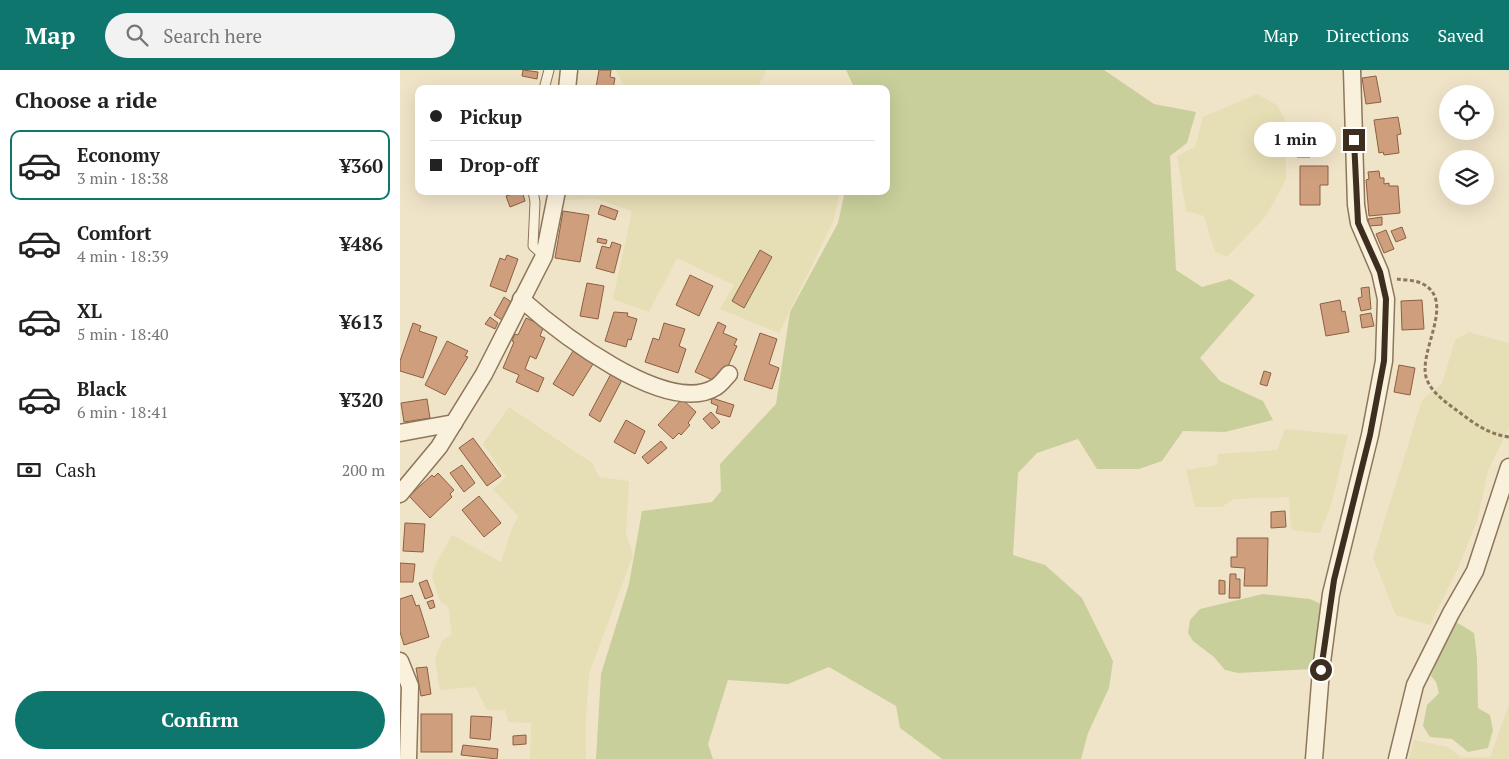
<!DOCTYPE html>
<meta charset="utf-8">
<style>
:root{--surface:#fff;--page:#f2f2f2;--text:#222;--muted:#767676;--line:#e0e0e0;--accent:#0f766e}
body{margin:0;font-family:"PT Serif",serif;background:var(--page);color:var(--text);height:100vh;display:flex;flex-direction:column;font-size:19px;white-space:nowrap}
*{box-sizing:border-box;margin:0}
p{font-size:16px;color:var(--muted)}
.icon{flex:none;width:28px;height:28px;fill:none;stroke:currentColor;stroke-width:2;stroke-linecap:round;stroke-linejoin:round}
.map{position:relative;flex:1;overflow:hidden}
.sheet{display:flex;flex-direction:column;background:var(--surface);width:400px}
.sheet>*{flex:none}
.guide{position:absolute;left:15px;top:15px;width:475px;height:110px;border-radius:10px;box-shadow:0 5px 20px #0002;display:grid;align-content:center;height:110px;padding:0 15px;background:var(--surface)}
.buttons{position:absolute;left:1039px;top:15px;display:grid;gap:10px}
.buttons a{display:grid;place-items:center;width:55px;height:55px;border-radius:50%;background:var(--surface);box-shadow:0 5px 20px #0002;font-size:25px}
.end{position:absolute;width:22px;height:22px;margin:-11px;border:6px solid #3d2e20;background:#fff;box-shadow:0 0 0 2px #fff}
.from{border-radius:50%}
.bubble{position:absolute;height:35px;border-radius:18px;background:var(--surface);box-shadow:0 5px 20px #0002;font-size:16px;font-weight:700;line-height:35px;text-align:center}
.guide b{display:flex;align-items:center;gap:18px;height:48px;font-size:19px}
.guide b+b{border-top:1px solid var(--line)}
.guide i{width:12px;height:12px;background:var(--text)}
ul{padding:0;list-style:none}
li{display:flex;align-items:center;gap:15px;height:70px;margin:0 10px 8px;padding:0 5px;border:2px solid transparent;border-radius:10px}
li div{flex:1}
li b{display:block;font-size:19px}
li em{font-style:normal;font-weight:700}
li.active{border-color:var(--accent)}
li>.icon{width:45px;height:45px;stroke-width:1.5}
h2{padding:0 15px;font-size:22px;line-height:60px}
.pay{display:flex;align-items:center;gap:12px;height:55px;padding:0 15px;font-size:19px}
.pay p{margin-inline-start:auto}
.button{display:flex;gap:10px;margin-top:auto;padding:10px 15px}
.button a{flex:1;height:58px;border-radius:30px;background:var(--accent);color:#fff;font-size:20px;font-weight:700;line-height:58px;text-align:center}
header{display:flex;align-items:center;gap:30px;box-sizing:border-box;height:70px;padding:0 25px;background:var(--accent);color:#fff}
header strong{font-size:24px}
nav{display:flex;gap:28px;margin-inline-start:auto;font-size:18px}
.search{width:350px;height:45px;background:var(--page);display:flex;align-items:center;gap:12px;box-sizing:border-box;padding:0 18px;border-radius:28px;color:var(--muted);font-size:19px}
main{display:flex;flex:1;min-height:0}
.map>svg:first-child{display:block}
.farmland{fill:#e6deb5}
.green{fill:#c9cf9b}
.building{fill:#cf9f7d;stroke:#8d5f41}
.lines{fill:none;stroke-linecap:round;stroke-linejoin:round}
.service-casing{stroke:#8d765c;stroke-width:11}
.minor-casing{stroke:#8d765c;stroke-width:19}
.path{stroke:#8d765c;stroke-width:3;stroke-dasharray:4 2.5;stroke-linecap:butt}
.service{stroke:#faf1dc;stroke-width:9}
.minor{stroke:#faf1dc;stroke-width:16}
.route{stroke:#3d2e20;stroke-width:6}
</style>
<header>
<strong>Map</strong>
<div class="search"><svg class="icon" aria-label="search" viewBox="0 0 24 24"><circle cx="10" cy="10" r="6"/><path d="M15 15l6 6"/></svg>Search here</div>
<nav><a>Map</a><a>Directions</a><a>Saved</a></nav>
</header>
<main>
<section class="sheet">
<h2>Choose a ride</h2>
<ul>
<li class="active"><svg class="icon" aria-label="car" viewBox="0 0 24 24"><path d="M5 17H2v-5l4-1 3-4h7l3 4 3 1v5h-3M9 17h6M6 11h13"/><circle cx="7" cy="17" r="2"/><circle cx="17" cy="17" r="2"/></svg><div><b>Economy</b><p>3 min · 18:38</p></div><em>¥360</em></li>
<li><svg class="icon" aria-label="car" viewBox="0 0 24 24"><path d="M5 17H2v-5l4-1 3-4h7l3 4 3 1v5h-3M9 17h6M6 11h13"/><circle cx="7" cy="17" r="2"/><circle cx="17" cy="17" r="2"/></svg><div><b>Comfort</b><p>4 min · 18:39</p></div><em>¥486</em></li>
<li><svg class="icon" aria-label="car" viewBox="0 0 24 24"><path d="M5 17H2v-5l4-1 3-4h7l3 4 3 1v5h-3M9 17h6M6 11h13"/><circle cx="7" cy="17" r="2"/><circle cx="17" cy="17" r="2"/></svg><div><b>XL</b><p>5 min · 18:40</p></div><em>¥613</em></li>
<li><svg class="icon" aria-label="car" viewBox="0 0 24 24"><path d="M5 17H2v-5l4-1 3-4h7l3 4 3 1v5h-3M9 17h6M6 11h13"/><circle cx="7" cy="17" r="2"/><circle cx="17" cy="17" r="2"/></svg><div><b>Black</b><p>6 min · 18:41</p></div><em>¥320</em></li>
</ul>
<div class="pay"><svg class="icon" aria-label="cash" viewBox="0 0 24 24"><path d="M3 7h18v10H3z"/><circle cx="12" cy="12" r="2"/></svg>Cash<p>200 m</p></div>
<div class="button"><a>Confirm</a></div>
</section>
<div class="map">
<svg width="1109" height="689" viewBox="0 0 1109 689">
<rect width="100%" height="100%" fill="#f0e4c8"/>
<g class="farmland">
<path d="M 216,0 L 367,0 L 358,16 L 360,19 L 226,19 Z"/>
<path d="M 857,24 L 877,35 L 885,50 L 886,110 L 866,146 L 827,187 L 815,182 L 804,146 L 786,141 L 777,86 L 795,77 L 803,47 Z"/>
<path d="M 163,121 L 440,121 L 433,152 L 379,263 L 320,239 L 334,215 L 277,188 L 249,242 L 213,229 L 232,141 L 196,129 L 163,130 Z"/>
<path d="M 1069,262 L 1109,273 L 1109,358 L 1088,401 L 1077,451 L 1058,498 L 1030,555 L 996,545 L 973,488 L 1022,330 L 1042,314 L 1055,270 Z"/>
<path d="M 109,337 L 192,393 L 199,407 L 229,411 L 226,463 L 233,485 L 189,604 L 186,646 L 186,689 L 130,689 L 131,653 L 108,652 L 105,640 L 87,640 L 75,617 L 40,620 L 35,589 L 42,571 L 52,564 L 48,536 L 40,531 L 32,507 L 35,495 L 52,465 L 101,492 L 112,458 L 118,446 L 93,419 L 106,407 L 83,374 Z"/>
<path d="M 885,359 L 948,365 L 932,432 L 920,463 L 891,460 L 889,427 L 834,429 L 822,437 L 795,437 L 786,400 L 817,395 L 818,384 L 877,380 Z"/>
<path d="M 1109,634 L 1109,689 L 1009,689 L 1014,670 L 1048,677 L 1061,687 L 1090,687 Z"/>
</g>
<g class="green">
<path d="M 446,0 L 704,0 L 754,34 L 796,42 L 787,73 L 770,86 L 776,200 L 802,217 L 830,209 L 855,225 L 800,288 L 820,311 L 863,331 L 873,350 L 825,362 L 783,361 L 762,391 L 739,399 L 697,399 L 678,369 L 637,383 L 618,403 L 613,485 L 645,495 L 682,528 L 713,591 L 709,618 L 688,663 L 681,689 L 542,689 L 500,658 L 496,636 L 429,597 L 388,614 L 328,610 L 308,674 L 313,689 L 196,689 L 201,604 L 229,514 L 242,441 L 312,432 L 321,421 L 320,394 L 376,334 L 390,242 L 438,153 L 445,121 L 486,121 L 486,19 L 455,19 Z"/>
<path d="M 863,524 L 910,529 L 921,534 L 912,599 L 838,603 L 825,600 L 814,587 L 793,571 L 788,563 L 790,550 L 800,539 Z"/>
<path d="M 1056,552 L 1074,563 L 1077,588 L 1078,638 L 1090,645 L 1093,660 L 1088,678 L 1068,682 L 1052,669 L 1030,667 L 1023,656 L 1027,635 L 1039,623 L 1036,612 L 1031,606 L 1042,576 Z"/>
</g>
<g class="building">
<path d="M 123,0 L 138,2 L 137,9 L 122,6 Z"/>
<path d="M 199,0 L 211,0 L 210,7 L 215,8 L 213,19 L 196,17 Z"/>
<path d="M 976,6 L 981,32 L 966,34 L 962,8 Z"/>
<path d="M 998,47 L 1001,64 L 997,65 L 999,83 L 984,85 L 983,82 L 979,83 L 974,50 Z"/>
<path d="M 897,72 L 913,72 L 910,87 L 897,87 Z"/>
<path d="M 900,96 L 928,96 L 928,115 L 920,115 L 920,135 L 900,135 Z"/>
<path d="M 979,101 L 980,108 L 984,108 L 984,114 L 989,113 L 989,116 L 998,116 L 1000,143 L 969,146 L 966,110 L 969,109 L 968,102 Z"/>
<path d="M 122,121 L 125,131 L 110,137 L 106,126 Z"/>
<path d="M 201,135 L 218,141 L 215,150 L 198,144 Z"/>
<path d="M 163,141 L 189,145 L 180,192 L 155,188 Z"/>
<path d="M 982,147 L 982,155 L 969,156 L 968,149 Z"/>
<path d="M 1002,157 L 1006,168 L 996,172 L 991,161 Z"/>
<path d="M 986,160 L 994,179 L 984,183 L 976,164 Z"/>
<path d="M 198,168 L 207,170 L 206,174 L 197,172 Z"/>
<path d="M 212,172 L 221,175 L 214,203 L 196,198 L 202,176 L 210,178 Z"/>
<path d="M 360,180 L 372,187 L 344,238 L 332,231 Z"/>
<path d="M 107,185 L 118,189 L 106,222 L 90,216 L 100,188 L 105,190 Z"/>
<path d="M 290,205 L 313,216 L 299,246 L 276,235 Z"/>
<path d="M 187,213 L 204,216 L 198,249 L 180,246 Z"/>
<path d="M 969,217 L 971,239 L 961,241 L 958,228 L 962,227 L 961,218 Z"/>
<path d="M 104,227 L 113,233 L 102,250 L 94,245 Z"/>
<path d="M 940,230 L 942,242 L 945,241 L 949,262 L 926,266 L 920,234 Z"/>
<path d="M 1022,230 L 1024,259 L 1002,260 L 1001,231 Z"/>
<path d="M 214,242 L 228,243 L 227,246 L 237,249 L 231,270 L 228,269 L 226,277 L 205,271 Z"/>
<path d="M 971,243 L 974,256 L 962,258 L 960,245 Z"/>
<path d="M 90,247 L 98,253 L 95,259 L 85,254 Z"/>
<path d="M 126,248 L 144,256 L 140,266 L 145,268 L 136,289 L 130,286 L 125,299 L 144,308 L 138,322 L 116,312 L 119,305 L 103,298 L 114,272 L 112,271 L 115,264 L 118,265 Z"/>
<path d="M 318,252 L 326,256 L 323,263 L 337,269 L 334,275 L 337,276 L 324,305 L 317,312 L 295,302 Z"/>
<path d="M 13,253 L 21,256 L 19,261 L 37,267 L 23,308 L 0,301 L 0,291 Z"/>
<path d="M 264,253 L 285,259 L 279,276 L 286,279 L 278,303 L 245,292 L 253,268 L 259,270 Z"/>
<path d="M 360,263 L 377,269 L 369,294 L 379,298 L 372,319 L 344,310 Z"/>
<path d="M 47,271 L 68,281 L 65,286 L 68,287 L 45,325 L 25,315 Z"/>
<path d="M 173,281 L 193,294 L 173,326 L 153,314 Z"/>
<path d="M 999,295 L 1015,298 L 1010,325 L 994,322 Z"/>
<path d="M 864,301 L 871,303 L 867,316 L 860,314 Z"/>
<path d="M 212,302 L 223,308 L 200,352 L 189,345 Z"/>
<path d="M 312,328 L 334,335 L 330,347 L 316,343 L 318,336 L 311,333 Z"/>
<path d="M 27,329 L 30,348 L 4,352 L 1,333 Z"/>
<path d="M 282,329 L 296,342 L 288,353 L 290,355 L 281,365 L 279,363 L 273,369 L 258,355 Z"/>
<path d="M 311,342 L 320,352 L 312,359 L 303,349 Z"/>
<path d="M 226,350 L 245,361 L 235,384 L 214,372 Z"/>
<path d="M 73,368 L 101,406 L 87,416 L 59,378 Z"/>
<path d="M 261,371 L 267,378 L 248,394 L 242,387 Z"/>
<path d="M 62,395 L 75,413 L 64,422 L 50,403 Z"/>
<path d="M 38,403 L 54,420 L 50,424 L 52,427 L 30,448 L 9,426 L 32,405 L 34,407 Z"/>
<path d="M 79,426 L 101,453 L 84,467 L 62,440 Z"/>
<path d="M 885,441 L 886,457 L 871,458 L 871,442 Z"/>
<path d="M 5,453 L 25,454 L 23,482 L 3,481 Z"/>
<path d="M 837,468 L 868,468 L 867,516 L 844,516 L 845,498 L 831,497 L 831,487 L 837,487 Z"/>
<path d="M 0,493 L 15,494 L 13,512 L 0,512 Z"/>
<path d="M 830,504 L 836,504 L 836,509 L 840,509 L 840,528 L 829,528 Z"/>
<path d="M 27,510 L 33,526 L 25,529 L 19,513 Z"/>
<path d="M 819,510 L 825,511 L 825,524 L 819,524 Z"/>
<path d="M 12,525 L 16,536 L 19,535 L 29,567 L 4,575 L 0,562 L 0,529 Z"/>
<path d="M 33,530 L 35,537 L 30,539 L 27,532 Z"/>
<path d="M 27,597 L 31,624 L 21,626 L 16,598 Z"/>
<rect x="21" y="644" width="31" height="38"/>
<path d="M 71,646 L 92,647 L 90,670 L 70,668 Z"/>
<path d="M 126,665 L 126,674 L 113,675 L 113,666 Z"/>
<path d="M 63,675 L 98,679 L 97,689 L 61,685 Z"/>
</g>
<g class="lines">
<defs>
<g id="service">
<path d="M 144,19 L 149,0"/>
<path d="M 133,121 L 135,132 L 133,176 L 144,186"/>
</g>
<g id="minor">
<path d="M 167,19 L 169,0"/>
<path d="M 121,229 C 156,260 267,348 316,317 C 321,314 325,308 329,304"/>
<path d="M 0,363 L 54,353"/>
<path d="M 0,424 L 39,377 L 84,304 L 144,186 L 157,121"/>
<path d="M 0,591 L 10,616 L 8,689"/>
<path d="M 914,689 L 921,600 L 931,524 L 970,365 L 984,291 L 986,229 L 980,202 L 959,153 L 956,135 L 952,0"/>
<path d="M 997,689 L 1015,615 L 1051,543 L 1075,501 L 1109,397"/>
</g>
</defs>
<use href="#service" class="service-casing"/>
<use href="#minor" class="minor-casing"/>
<path class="path" d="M 997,209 C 1005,210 1015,210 1023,214 C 1057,232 1016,283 1027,310 C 1033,324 1047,333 1059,342 C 1075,354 1088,364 1109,367"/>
<use href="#service" class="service"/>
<use href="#minor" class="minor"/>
</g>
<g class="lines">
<path class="route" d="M 921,600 L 934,510 L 970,365 L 984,291 L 986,229 L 980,202 L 958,153 L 954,70"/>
</g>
</svg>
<div class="buttons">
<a><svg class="icon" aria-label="locate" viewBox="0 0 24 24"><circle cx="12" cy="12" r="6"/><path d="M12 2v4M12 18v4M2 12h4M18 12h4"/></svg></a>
<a><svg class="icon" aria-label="layers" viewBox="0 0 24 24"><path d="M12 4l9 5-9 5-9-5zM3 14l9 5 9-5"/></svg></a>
</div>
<i class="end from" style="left:921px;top:600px"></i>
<i class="end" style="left:954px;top:70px"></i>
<div class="bubble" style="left:854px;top:52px;width:82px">1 min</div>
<div class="guide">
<b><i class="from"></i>Pickup</b>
<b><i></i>Drop-off</b>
</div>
</div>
</main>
